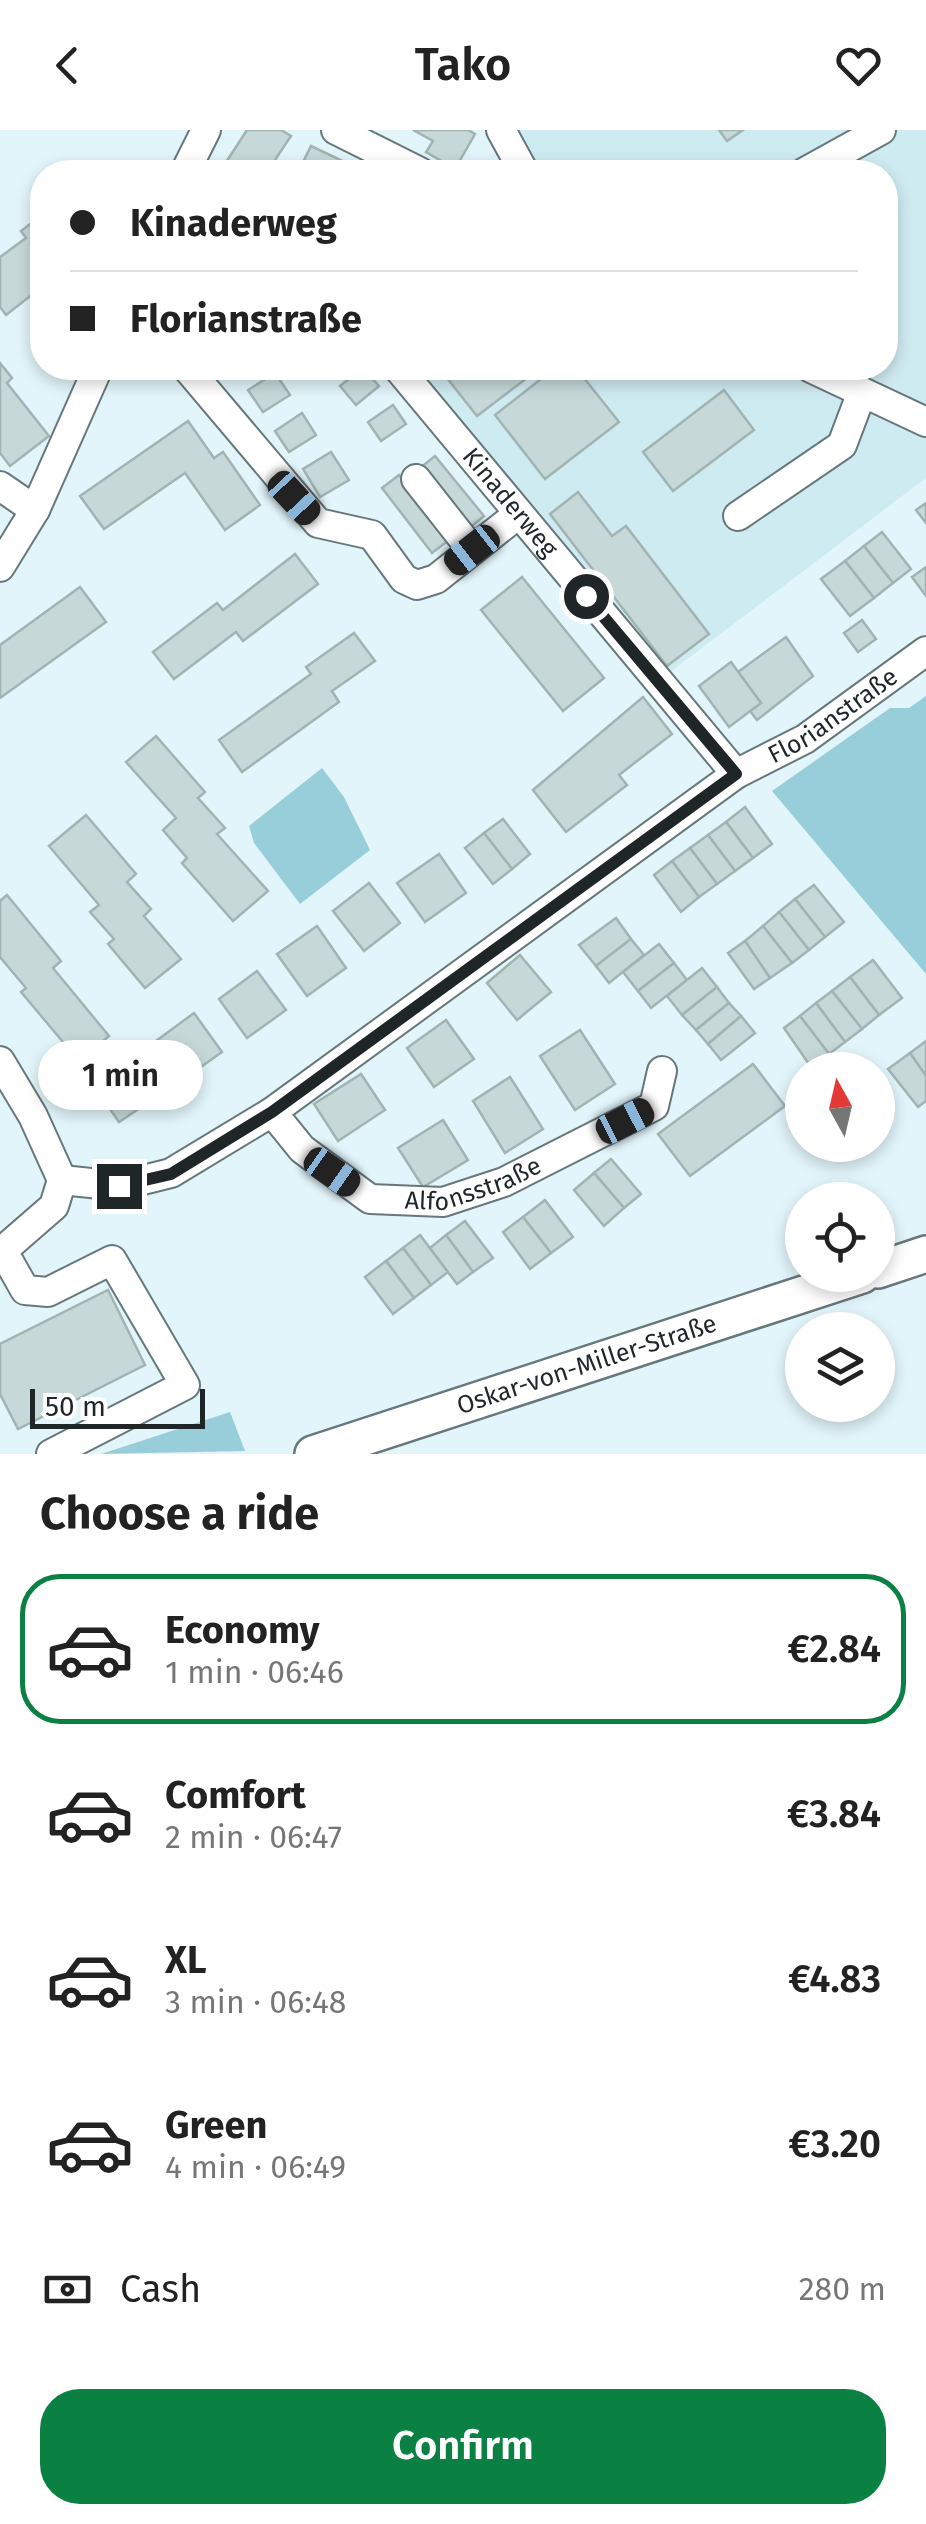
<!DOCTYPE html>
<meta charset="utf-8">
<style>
:root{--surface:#fff;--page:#f6f6f6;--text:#222;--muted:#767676;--line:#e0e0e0;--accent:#0b8043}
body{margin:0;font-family:"Fira Sans",sans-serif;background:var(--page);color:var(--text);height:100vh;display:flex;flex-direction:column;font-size:38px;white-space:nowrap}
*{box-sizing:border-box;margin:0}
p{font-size:32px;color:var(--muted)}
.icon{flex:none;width:55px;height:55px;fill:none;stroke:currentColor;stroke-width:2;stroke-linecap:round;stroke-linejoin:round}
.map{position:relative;height:1324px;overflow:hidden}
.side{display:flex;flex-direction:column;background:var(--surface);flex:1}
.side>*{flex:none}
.hud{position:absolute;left:30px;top:30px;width:868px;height:220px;border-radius:40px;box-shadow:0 5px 15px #0003;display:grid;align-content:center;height:220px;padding:0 40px;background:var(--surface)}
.needle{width:65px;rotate:352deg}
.fabs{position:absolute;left:785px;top:922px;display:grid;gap:20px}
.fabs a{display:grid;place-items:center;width:110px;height:110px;border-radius:50%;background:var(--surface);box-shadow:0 5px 15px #0003;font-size:50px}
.scale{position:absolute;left:30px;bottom:25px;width:175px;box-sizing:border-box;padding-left:10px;border:5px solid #1f2627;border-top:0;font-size:28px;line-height:35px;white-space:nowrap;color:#1f2627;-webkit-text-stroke:8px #fff;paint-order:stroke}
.end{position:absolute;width:45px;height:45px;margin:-22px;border:12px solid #1f2627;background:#fff;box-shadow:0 0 0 5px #fff}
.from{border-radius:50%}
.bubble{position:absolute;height:70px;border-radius:35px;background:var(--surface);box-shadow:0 5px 15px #0003;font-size:32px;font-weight:600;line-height:70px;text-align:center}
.car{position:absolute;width:30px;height:60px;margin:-30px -15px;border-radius:12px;box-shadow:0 0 8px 2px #0007;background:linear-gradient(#222 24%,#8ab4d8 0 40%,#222 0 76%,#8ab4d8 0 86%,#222 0)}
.hud b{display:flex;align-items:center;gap:35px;height:95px;font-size:38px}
.hud b+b{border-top:2px solid var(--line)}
.hud i{width:25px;height:25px;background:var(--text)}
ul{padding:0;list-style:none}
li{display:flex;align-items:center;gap:30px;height:150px;margin:0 20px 15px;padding:0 20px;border:5px solid transparent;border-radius:40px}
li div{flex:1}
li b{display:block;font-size:38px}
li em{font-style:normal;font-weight:600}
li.current{border-color:var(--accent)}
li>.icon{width:90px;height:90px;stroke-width:1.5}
h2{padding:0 40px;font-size:45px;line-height:120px}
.pay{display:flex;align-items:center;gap:25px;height:110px;padding:0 40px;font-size:38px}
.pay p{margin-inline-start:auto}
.primary-button{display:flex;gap:20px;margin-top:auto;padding:20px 40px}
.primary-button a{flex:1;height:115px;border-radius:40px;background:var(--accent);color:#fff;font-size:40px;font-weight:600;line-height:115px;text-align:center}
header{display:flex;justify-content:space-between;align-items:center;height:130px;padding:0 40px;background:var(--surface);font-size:45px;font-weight:600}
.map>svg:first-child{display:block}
.built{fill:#cfebf2}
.green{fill:#98ceda}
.building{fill:#c6d9d8;stroke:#a1b4b2;stroke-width:2.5}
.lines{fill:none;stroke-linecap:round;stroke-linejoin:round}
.minor-casing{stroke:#67787c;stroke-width:32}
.major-casing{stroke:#67787c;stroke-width:40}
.minor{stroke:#fff;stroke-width:28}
.major{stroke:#fff;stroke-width:35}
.route{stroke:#1f2627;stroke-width:12}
.labels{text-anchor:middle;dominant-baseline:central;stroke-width:8;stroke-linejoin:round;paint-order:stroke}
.street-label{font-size:25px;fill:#1f2627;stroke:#fff}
</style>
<header><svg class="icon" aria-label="back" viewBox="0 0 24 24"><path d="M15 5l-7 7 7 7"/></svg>Tako<svg class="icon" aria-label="heart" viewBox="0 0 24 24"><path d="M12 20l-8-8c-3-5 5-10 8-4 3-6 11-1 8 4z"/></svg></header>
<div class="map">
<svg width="926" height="1324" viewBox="0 0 926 1324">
<rect width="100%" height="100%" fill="#e2f5fa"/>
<path class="built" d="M 518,0 L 926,0 L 926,348 L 669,543 L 414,238 L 885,238 L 885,42 L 517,42 L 534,30 Z"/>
<g class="green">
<path d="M 926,566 L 926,844 L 772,661 L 890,578 L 909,578 Z"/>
<path d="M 322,638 L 344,667 L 370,720 L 300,774 L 254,713 L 249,696 Z"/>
<path d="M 230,1282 L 245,1321 L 101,1324 Z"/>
</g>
<g class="building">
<path d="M 247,0 L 281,0 L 291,6 L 267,42 L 224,42 L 221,40 Z"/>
<path d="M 413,0 L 468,0 L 475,4 L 455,39 L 426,22 L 433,11 Z"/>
<path d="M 719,0 L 743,0 L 727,11 Z"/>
<path d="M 311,16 L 351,35 L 347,42 L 298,42 Z"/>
<path d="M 42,85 L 42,157 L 6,185 L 0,177 L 0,127 L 26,108 L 21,101 Z"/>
<path d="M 0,233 L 12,248 L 7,253 L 49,306 L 10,336 L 0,323 Z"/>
<path d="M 363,238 L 379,256 L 356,275 L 340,256 Z"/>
<path d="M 439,238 L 540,238 L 477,286 Z"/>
<path d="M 555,238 L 576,238 L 619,292 L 545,349 L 495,285 Z"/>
<path d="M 275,243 L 290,265 L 263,282 L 248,260 Z"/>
<path d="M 724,260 L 754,300 L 673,361 L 643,322 Z"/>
<path d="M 393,275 L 406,294 L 381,311 L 368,292 Z"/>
<path d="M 302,283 L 316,305 L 289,322 L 275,301 Z"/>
<path d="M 188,291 L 214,328 L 223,322 L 260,375 L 225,400 L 185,343 L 104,399 L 80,366 Z"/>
<path d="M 331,322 L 349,350 L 320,367 L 303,339 Z"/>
<path d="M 435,326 L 484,386 L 468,399 L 419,339 Z"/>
<path d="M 399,345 L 449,410 L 432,423 L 382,358 Z"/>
<path d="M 578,362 L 612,406 L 626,396 L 709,504 L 667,536 L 550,384 Z"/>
<path d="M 926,373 L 926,393 L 916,380 Z"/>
<path d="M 882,402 L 911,439 L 893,453 L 864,416 Z"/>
<path d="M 864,416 L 893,453 L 874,468 L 845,431 Z"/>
<path d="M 295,424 L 318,454 L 243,511 L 236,502 L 174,549 L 153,522 L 217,473 L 223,480 Z"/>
<path d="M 845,431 L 874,468 L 850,486 L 821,449 Z"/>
<path d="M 926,437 L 926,466 L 912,447 Z"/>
<path d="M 522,447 L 604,548 L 563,581 L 481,480 Z"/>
<path d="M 80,457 L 106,492 L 0,568 L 0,515 Z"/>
<path d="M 862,490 L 876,509 L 858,522 L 844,503 Z"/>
<path d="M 354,503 L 375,531 L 332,561 L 339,572 L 242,642 L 219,610 L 311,544 L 306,537 Z"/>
<path d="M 786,507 L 813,546 L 757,590 L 750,581 L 761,573 L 738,542 Z"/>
<path d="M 731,532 L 761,573 L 729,597 L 699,556 Z"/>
<path d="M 643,567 L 672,604 L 619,645 L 627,655 L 566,702 L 533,660 Z"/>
<path d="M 156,606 L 205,662 L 198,668 L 225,698 L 217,704 L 268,761 L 233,791 L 182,733 L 187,728 L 163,700 L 176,688 L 126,632 Z"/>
<path d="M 745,677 L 772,714 L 753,728 L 726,692 Z"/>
<path d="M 86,685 L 136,744 L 127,752 L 151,779 L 144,786 L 181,829 L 145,858 L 108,814 L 114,809 L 90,782 L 99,775 L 49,716 Z"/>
<path d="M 503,689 L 530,724 L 512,739 L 484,703 Z"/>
<path d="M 726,692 L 753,728 L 735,741 L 708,705 Z"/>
<path d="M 484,703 L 512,739 L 493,754 L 465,718 Z"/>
<path d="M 708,705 L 735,741 L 717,754 L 690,718 Z"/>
<path d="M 690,718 L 717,754 L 699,767 L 672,731 Z"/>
<path d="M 439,724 L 466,763 L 425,792 L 397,753 Z"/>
<path d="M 672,731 L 699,767 L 681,782 L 654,745 Z"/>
<path d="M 369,753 L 400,793 L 364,821 L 333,781 Z"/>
<path d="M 814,755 L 844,792 L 825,807 L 795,769 Z"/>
<path d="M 7,765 L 61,831 L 53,838 L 109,906 L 79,931 L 21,862 L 26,858 L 0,827 L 0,771 Z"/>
<path d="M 795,769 L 825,807 L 809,820 L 779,782 Z"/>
<path d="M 779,782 L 809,820 L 792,833 L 763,796 Z"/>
<path d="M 616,788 L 631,809 L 596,836 L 579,815 Z"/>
<path d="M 317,796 L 346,838 L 307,866 L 277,824 Z"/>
<path d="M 763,796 L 792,833 L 770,848 L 745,811 Z"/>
<path d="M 631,809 L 644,825 L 609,853 L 596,836 Z"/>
<path d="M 745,811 L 770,848 L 754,859 L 728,823 Z"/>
<path d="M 659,814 L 674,833 L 638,861 L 623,842 Z"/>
<path d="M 520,825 L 551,862 L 517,890 L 487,853 Z"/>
<path d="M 873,830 L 902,868 L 879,885 L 850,847 Z"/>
<path d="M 674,833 L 687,850 L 651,878 L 638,861 Z"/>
<path d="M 702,838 L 717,857 L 682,885 L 667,866 Z"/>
<path d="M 257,841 L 286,880 L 247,908 L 219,869 Z"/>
<path d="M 850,847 L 879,885 L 862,899 L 832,861 Z"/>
<path d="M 717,857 L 729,873 L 696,900 L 682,885 Z"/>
<path d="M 832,861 L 862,899 L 845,912 L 816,873 Z"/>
<path d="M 729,873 L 741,886 L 708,914 L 696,900 Z"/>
<path d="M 816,873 L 845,912 L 829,924 L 800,886 Z"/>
<path d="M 194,883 L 222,922 L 184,949 L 156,911 Z"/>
<path d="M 741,886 L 755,903 L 721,930 L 708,914 Z"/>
<path d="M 800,886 L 829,924 L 811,937 L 784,898 Z"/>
<path d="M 446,890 L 474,929 L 434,957 L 407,918 Z"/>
<path d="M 580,900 L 615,954 L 575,980 L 540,926 Z"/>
<path d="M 926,911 L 926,946 L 910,923 Z"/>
<path d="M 910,923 L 926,946 L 926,971 L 918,977 L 888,939 Z"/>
<path d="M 137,927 L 161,964 L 119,992 L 94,956 Z"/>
<path d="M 753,934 L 785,976 L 690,1046 L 658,1004 Z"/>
<path d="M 361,944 L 385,980 L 338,1011 L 314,974 Z"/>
<path d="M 510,947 L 543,999 L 505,1023 L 473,971 Z"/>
<path d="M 878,979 L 890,996 L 878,1005 Z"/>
<path d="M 443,990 L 468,1030 L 423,1057 L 398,1018 Z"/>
<path d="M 611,1029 L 641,1064 L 624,1078 L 594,1043 Z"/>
<path d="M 594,1043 L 624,1078 L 604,1096 L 574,1060 Z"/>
<path d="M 545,1070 L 573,1107 L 551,1123 L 523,1087 Z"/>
<path d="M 523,1087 L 551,1123 L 530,1139 L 503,1102 Z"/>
<path d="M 465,1091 L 493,1128 L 473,1142 L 446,1105 Z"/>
<path d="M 420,1105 L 448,1142 L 431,1155 L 403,1118 Z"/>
<path d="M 446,1105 L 473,1142 L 457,1154 L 430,1118 Z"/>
<path d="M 403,1118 L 431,1155 L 414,1168 L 386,1131 Z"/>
<path d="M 386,1131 L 414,1168 L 393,1184 L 365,1147 Z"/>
<path d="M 108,1160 L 145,1235 L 18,1299 L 0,1264 L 0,1214 Z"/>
</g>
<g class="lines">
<defs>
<g id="minor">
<path d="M 336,0 L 420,42"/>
<path d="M 501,0 L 524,42"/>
<path d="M 185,42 L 206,0"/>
<path d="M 805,42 L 881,0"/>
<path d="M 187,238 L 318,393 L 372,405 L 404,449 L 417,455 L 436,449 L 517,385"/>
<path id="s1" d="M 398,238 L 736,644"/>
<path d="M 811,238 L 926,292"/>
<path d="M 416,349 L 472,420"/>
<path d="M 0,356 L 35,380"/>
<path d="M 738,386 L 842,315 L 862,262"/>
<path d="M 0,437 L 35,380 L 98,238"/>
<path d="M 0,931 L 33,986 L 62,1050"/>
<path id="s2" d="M 272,982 L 302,1019 L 370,1069 L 443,1072 L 504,1052 L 654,976 L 662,941"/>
<path d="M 3,1121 L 25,1160 L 48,1162 L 112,1130 L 185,1255 L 51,1324"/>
<path id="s3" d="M 0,1123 L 54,1076 L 62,1050 L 119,1056 L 171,1043 L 272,982 L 736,644 L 805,609 L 926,521"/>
</g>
<g id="major">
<path d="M 878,1140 L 926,1124"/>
<path id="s4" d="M 313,1324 L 862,1145"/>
</g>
</defs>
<use href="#minor" class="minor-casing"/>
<use href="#major" class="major-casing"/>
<use href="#minor" class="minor"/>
<use href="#major" class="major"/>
</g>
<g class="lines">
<path class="route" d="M 119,1056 L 171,1044 L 272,982 L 736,644 L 586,466"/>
</g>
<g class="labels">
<g class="street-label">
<text stroke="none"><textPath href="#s1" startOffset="175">Kinaderweg</textPath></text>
<text stroke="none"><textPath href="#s3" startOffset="1015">Florianstraße</textPath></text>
<text stroke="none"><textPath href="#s2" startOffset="238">Alfonsstraße</textPath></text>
<text stroke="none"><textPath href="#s4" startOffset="288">Oskar-von-Miller-Straße</textPath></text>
</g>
</g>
</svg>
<div class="fabs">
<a><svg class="needle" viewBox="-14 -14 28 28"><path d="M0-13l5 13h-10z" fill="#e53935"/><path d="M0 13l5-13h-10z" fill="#767676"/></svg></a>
<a><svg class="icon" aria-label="locate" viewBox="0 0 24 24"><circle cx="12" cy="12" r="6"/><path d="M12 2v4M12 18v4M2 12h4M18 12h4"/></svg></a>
<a><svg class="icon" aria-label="layers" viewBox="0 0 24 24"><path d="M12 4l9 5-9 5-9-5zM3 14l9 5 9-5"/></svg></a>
</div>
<div class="scale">50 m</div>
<i class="end from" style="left:586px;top:466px"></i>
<i class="end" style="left:119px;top:1056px"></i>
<div class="bubble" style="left:38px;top:910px;width:165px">1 min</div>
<i class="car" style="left:294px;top:368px;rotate:137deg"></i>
<i class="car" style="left:472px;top:420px;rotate:232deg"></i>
<i class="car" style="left:625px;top:991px;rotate:63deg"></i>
<i class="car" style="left:332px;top:1042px;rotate:125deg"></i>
<div class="hud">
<b><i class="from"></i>Kinaderweg</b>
<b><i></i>Florianstraße</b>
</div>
</div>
<section class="side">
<h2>Choose a ride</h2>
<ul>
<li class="current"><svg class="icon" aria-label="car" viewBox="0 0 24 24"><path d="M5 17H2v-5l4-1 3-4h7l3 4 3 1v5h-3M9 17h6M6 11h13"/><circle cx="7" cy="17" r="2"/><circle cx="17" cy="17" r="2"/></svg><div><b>Economy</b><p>1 min · 06:46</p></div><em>€2.84</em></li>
<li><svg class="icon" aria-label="car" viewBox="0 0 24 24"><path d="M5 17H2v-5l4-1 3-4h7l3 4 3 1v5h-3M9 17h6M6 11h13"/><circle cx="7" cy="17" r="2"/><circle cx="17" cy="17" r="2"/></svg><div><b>Comfort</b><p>2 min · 06:47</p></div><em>€3.84</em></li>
<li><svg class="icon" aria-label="car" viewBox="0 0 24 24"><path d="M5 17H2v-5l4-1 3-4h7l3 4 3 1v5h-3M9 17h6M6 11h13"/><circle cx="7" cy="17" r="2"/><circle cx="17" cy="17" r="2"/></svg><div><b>XL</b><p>3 min · 06:48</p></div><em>€4.83</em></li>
<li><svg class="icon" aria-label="car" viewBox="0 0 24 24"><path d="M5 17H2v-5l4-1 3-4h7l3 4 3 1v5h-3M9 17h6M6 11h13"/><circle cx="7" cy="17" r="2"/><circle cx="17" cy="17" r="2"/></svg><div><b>Green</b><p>4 min · 06:49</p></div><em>€3.20</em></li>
</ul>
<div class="pay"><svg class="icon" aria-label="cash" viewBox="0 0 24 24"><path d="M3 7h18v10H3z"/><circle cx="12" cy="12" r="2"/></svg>Cash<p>280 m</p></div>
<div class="primary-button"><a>Confirm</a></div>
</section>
